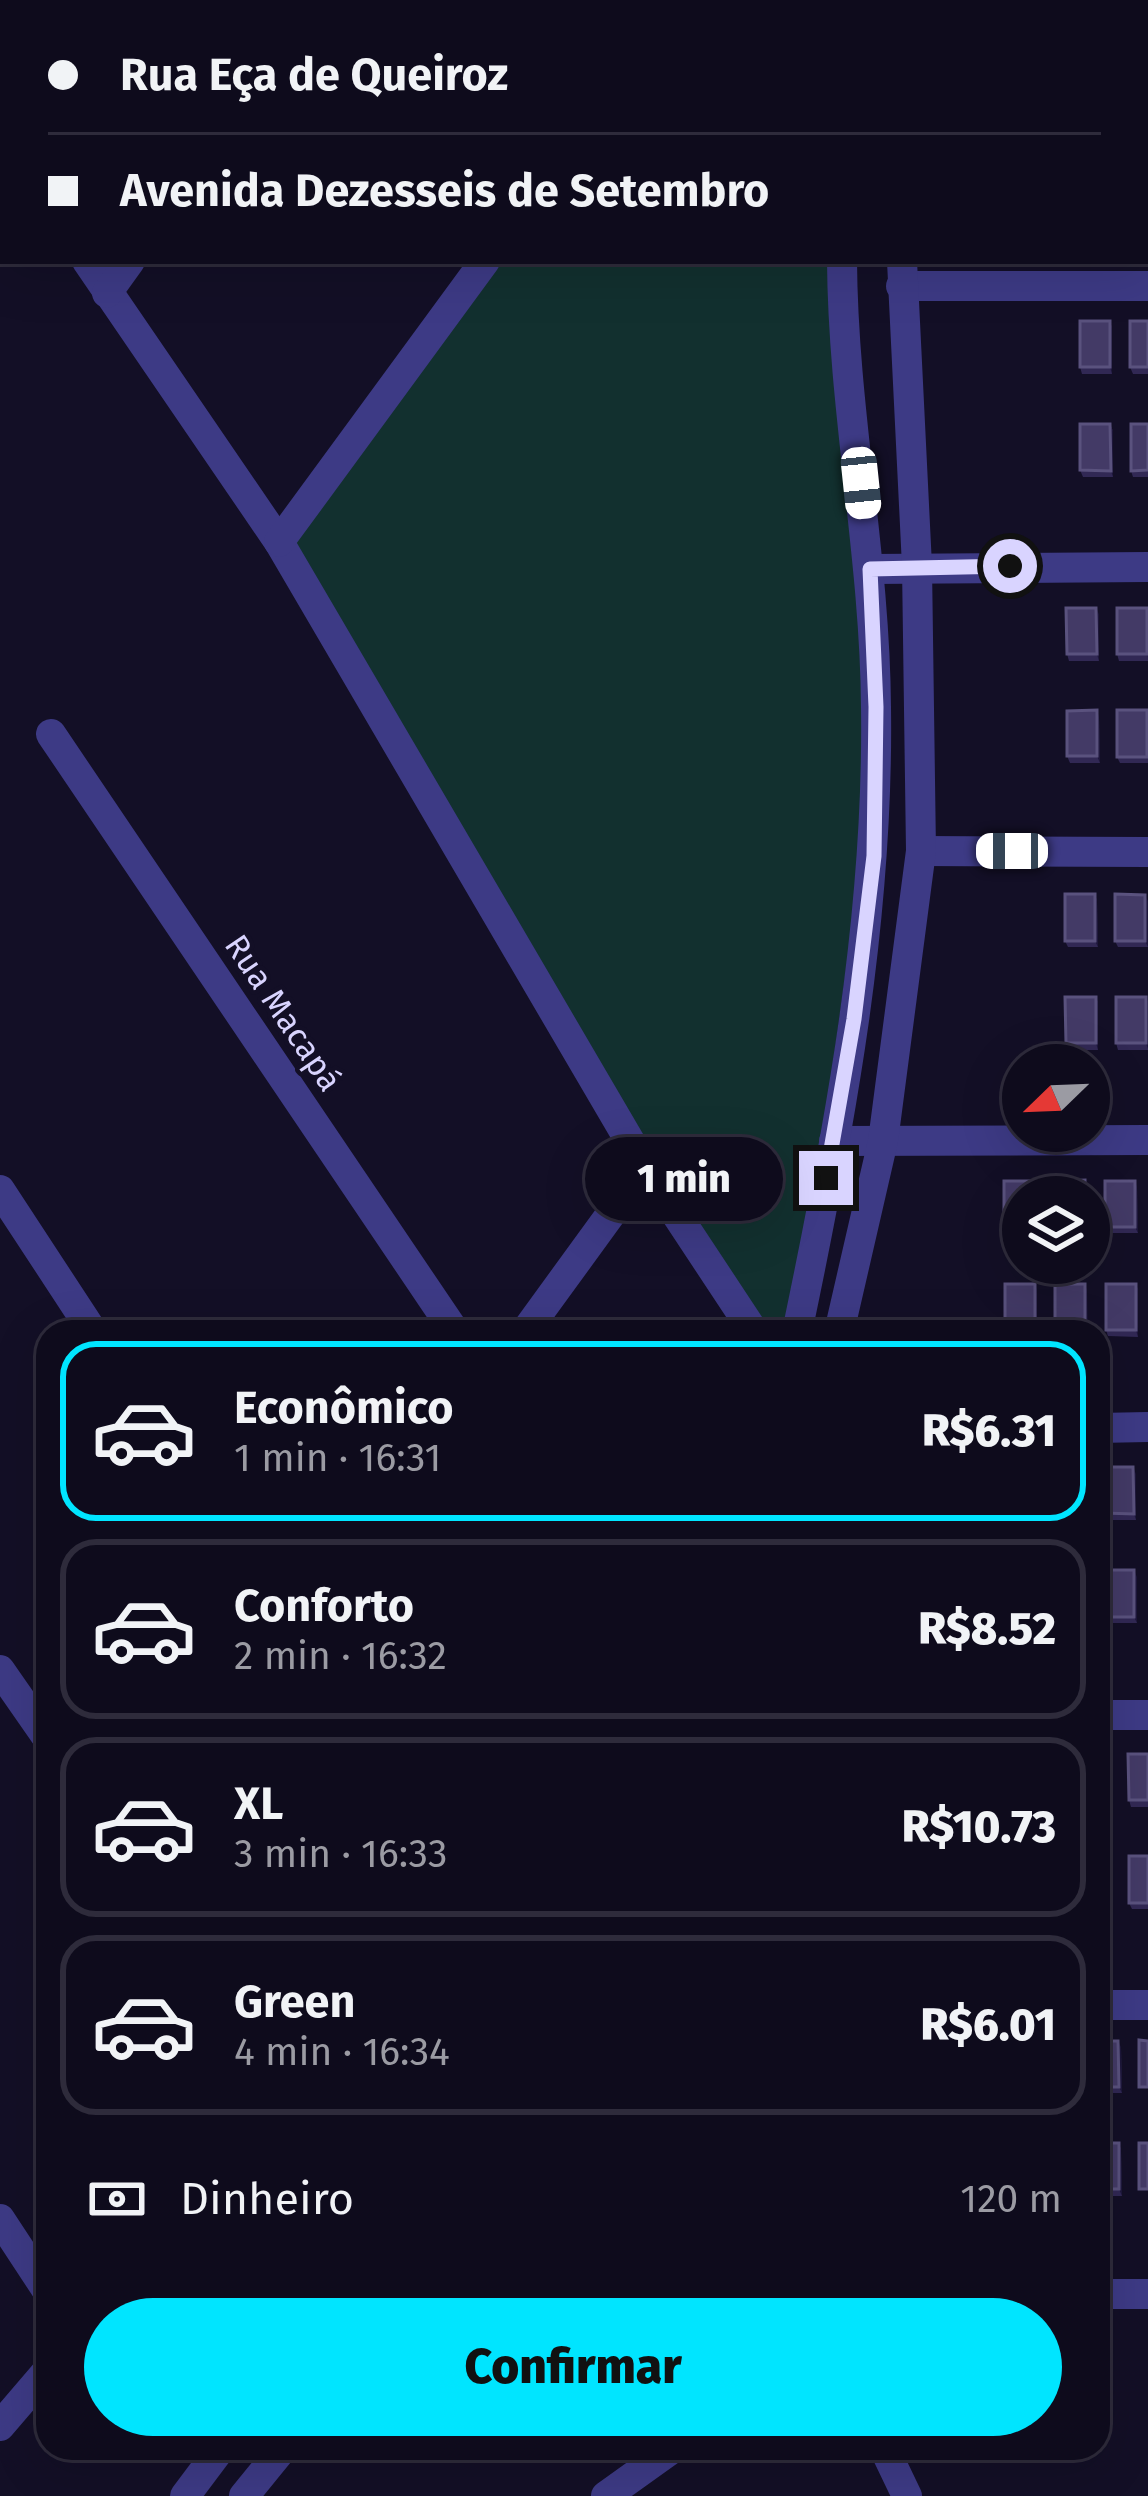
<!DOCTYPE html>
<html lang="pt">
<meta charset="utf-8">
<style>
:root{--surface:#0e0b1c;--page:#171425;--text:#f1f3f6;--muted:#9b9ba3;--line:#2e2b3b;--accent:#00e5ff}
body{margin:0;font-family:"Fira Sans",sans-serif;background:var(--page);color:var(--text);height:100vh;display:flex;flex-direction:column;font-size:45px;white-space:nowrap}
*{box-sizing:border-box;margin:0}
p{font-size:39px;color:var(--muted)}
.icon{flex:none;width:66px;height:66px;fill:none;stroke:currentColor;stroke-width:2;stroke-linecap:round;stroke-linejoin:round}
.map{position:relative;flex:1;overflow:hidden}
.sheet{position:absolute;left:36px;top:1320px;width:1074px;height:1140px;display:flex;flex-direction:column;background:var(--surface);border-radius:36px;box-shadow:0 12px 48px #0002,0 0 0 3px var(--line)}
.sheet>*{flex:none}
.top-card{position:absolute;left:0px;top:0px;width:1149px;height:264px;box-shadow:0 12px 48px #0002,0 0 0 3px var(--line);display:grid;align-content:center;height:264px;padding:0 48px;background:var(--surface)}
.needle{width:78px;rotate:247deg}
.tools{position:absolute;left:1002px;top:1044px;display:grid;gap:24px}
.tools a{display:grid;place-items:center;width:108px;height:108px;border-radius:50%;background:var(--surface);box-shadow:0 12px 48px #0002,0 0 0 3px var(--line);font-size:60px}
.end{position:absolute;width:54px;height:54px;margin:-27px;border:15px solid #d9d4ff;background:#111;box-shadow:0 0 0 6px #111}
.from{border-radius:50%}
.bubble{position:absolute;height:84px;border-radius:42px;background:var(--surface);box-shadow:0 12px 48px #0002,0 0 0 3px var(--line);font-size:39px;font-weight:800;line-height:84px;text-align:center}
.car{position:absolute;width:36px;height:72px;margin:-36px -18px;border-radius:15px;box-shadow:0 0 9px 3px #0007;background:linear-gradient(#fff 24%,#345 0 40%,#fff 0 76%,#345 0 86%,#fff 0)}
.top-card b{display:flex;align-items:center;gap:42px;height:114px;font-size:45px}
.top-card b+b{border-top:3px solid var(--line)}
.top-card i{width:30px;height:30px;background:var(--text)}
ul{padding:21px 0 0;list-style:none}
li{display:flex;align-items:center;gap:36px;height:180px;margin:0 24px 18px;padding:0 24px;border:6px solid var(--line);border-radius:36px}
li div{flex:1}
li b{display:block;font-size:45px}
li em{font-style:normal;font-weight:800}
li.on{border-color:var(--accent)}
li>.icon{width:108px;height:108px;stroke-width:1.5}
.pay{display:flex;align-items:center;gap:30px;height:132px;padding:0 48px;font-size:45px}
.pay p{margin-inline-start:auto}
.action{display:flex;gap:24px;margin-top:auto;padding:24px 48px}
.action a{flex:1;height:138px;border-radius:72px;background:var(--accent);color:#111;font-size:48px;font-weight:800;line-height:138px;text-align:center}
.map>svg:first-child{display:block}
.green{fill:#12302f}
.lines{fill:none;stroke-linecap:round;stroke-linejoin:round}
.minor{stroke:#3d3a85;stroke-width:30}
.wall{fill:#312854}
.shaded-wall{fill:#1d163a}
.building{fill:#433a66;stroke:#5a527e;stroke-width:3}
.route{stroke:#d9d4ff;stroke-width:15}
.labels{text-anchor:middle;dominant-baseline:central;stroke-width:9;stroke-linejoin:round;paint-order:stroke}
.street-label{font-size:33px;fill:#d9d4ff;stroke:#130f26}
</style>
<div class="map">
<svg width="1148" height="2496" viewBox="0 0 1148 2496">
<rect width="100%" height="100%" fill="#130f26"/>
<path class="green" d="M 485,261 L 846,261 L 875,759 L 796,1332 L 754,1332 L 279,542 Z"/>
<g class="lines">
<g class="minor">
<path d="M 315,3 L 317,0"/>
<path d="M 674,3 L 677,0"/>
<path d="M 863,3 L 864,0"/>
<path d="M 915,3 L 915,0"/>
<path d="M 0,127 L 3,132"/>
<path d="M 87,261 L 279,542 L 645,1167 L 754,1332"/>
<path d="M 901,286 L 1148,286"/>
<path d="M 107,293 L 130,261"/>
<path d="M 279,542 L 485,261"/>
<path d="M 870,569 L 1148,567"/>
<path d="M 51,734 L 455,1332"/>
<path d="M 921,851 L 1148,852"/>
<path d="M 834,1141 L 1148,1140"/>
<path d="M 0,1190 L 93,1332"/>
<path d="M 525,1332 L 645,1167"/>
<path d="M 797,1332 C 840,1127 879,918 876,707 C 875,558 843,410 842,261"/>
<path d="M 839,1332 L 883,1141 L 921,851 L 917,566 L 902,261"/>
<path d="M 1098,1428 L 1148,1427"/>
<path d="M 0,1670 L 48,1739"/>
<path d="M 1098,1715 L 1148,1715"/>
<path d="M 1098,2005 L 1148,2005"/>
<path d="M 0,2219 L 48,2292"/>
<path d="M 1098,2294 L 1148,2294"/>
<path d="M 0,2426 L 48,2370"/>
<path d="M 884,2448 L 907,2496"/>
<path d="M 185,2496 L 221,2448"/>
<path d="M 244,2496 L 283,2448"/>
<path d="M 606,2496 L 673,2448"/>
</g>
</g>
<g class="wall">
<path d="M 1110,321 L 1112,328 L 1112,374 L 1082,374 L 1080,367 Z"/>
<path d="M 1148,321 L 1148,374 L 1133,374 L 1130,367 Z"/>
<path d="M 1110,424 L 1113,431 L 1113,477 L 1083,477 L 1080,470 Z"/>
<path d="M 1148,424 L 1148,477 L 1133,477 L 1131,471 Z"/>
<path d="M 1147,608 L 1148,661 L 1119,661 L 1117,654 Z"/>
<path d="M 1099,614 L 1099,661 L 1069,661 L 1067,654 Z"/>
<path d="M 1148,713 L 1148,763 L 1120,763 L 1117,757 Z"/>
<path d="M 1099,717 L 1100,763 L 1070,763 L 1067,756 Z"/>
<path d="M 1095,894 L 1097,901 L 1098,947 L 1068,947 L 1065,941 Z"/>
<path d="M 1148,901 L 1148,947 L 1118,947 L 1115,941 Z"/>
<path d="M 1096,997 L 1098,1003 L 1098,1050 L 1068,1050 L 1066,1043 Z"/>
<path d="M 1146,997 L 1148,1003 L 1148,1050 L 1118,1050 L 1116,1043 Z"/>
<path d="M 1004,1181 L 1034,1181 L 1037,1188 L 1037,1197 L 1023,1197 L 1023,1234 L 1007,1234 L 1004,1227 Z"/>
<path d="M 1137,1187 L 1138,1233 L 1107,1233 L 1105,1227 Z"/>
<path d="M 1136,1284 L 1138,1290 L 1138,1337 L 1108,1336 L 1106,1330 Z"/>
<path d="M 1136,1474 L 1136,1520 L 1106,1520 L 1104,1513 Z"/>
<path d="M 1137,1577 L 1137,1623 L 1107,1623 L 1104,1617 Z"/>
<path d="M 1098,1754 L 1108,1754 L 1111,1761 L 1111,1807 L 1098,1807 Z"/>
<path d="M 1148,1754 L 1148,1807 L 1131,1807 L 1129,1800 Z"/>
<path d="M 1148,1856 L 1148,1909 L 1132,1909 L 1129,1903 Z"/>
<path d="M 1098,1857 L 1111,1863 L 1112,1909 L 1098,1909 Z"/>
<path d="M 1098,2041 L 1121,2047 L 1122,2093 L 1098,2093 Z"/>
<path d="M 1098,2143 L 1119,2143 L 1121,2150 L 1122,2196 L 1098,2196 Z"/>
</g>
<g class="shaded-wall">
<path d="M 1110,321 L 1112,328 L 1112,374 L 1110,367 Z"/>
<path d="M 1110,424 L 1113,431 L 1113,477 L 1111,471 Z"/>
<path d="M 1096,608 L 1099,614 L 1099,661 L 1097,654 Z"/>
<path d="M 1097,710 L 1099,717 L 1100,763 L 1097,756 Z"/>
<path d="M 1095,894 L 1097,901 L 1098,947 L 1095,941 Z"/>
<path d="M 1145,895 L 1148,901 L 1148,947 L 1145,941 Z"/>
<path d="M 1096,997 L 1098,1003 L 1098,1050 L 1096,1043 Z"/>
<path d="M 1146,997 L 1148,1003 L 1148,1049 L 1146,1043 Z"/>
<path d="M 1135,1181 L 1137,1187 L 1138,1233 L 1135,1227 Z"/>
<path d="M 1035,1284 L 1037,1290 L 1037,1332 L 1035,1330 Z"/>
<path d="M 1085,1284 L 1087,1290 L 1088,1332 L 1085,1330 Z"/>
<path d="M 1136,1284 L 1138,1290 L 1138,1337 L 1136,1330 Z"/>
<path d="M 1133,1467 L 1136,1474 L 1136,1520 L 1134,1514 Z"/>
<path d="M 1134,1570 L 1137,1577 L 1137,1623 L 1134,1617 Z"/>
<path d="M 1108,1754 L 1111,1761 L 1111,1807 L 1109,1800 Z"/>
<path d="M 1109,1856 L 1111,1863 L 1112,1909 L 1109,1903 Z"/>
<path d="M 1118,2041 L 1121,2047 L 1122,2093 L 1119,2087 Z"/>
<path d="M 1119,2143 L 1121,2150 L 1122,2196 L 1119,2189 Z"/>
</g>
<g class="building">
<rect x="1146" y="34" width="2" height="47"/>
<rect x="1146" y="138" width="2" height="46"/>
<rect x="1080" y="321" width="30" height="46"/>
<rect x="1130" y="321" width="18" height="46"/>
<path d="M 1080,424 L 1110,424 L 1111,471 L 1080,470 Z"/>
<path d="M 1131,424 L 1148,424 L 1148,470 L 1131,471 Z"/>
<path d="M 1066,608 L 1096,608 L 1097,654 L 1067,654 Z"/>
<rect x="1117" y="608" width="30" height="46"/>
<path d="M 1097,710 L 1097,756 L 1067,756 L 1067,711 Z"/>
<rect x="1117" y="710" width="30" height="47"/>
<rect x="1065" y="894" width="30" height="47"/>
<path d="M 1115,894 L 1145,895 L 1145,941 L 1115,941 Z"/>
<path d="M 1065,997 L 1096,997 L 1096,1043 L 1066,1043 Z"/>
<rect x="1116" y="997" width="30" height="46"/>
<path d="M 1085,1180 L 1085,1197 L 1055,1197 L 1055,1181 Z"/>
<path d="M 1004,1181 L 1034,1181 L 1034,1197 L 1023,1197 L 1023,1227 L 1004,1227 Z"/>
<rect x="1105" y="1181" width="30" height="46"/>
<rect x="1005" y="1284" width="30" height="46"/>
<rect x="1055" y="1284" width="30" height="46"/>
<rect x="1106" y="1284" width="30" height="46"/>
<path d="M 1103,1467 L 1133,1467 L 1134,1514 L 1104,1513 Z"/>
<rect x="1104" y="1570" width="30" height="47"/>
<path d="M 1098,1754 L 1108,1754 L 1109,1800 L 1098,1800 Z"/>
<path d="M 1128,1754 L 1148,1754 L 1148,1800 L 1129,1800 Z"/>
<path d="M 1109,1856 L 1109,1903 L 1098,1903 L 1098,1857 Z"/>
<rect x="1129" y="1856" width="19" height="47"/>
<path d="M 1139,2040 L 1148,2041 L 1148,2087 L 1139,2087 Z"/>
<path d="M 1098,2041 L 1118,2041 L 1119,2087 L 1098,2087 Z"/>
<rect x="1098" y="2143" width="21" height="46"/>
<rect x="1139" y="2143" width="9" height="46"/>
</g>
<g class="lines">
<path class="route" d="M 826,1178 L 854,1019 L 874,856 L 876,707 L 870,569 L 1010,566"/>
</g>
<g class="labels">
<g class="street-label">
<text transform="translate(283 1013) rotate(56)">Rua Macapá</text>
</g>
</g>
</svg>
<div class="tools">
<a><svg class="needle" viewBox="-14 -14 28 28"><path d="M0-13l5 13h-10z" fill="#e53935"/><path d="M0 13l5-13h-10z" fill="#9b9ba3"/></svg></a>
<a><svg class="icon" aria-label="layers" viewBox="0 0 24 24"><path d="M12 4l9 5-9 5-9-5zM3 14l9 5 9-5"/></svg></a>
</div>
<i class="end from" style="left:1010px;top:566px"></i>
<i class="end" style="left:826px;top:1178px"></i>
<div class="bubble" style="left:585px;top:1137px;width:198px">1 min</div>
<i class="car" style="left:861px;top:483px;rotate:174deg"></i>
<i class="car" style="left:1012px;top:851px;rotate:270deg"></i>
<div class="top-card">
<b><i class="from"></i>Rua Eça de Queiroz</b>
<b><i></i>Avenida Dezesseis de Setembro</b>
</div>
<section class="sheet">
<ul>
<li class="on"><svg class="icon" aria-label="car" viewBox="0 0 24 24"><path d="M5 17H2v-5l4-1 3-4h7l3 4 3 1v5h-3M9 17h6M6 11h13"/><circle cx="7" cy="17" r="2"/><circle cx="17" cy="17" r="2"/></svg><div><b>Econômico</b><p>1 min · 16:31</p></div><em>R$6.31</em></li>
<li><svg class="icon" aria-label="car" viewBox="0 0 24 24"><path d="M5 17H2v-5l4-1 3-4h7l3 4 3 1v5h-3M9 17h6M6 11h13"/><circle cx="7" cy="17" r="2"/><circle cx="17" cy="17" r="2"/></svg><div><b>Conforto</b><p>2 min · 16:32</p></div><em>R$8.52</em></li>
<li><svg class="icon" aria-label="car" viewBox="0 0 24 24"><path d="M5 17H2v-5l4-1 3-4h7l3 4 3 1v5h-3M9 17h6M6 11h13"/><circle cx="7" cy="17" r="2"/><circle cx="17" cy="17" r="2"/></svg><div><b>XL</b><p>3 min · 16:33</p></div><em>R$10.73</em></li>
<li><svg class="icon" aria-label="car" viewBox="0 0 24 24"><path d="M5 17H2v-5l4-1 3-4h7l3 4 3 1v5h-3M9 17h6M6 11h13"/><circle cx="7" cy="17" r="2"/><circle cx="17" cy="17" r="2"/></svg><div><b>Green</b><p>4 min · 16:34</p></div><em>R$6.01</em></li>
</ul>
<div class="pay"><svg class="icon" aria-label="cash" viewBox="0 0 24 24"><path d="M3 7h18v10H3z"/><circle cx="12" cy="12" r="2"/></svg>Dinheiro<p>120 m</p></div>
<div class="action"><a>Confirmar</a></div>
</section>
</div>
